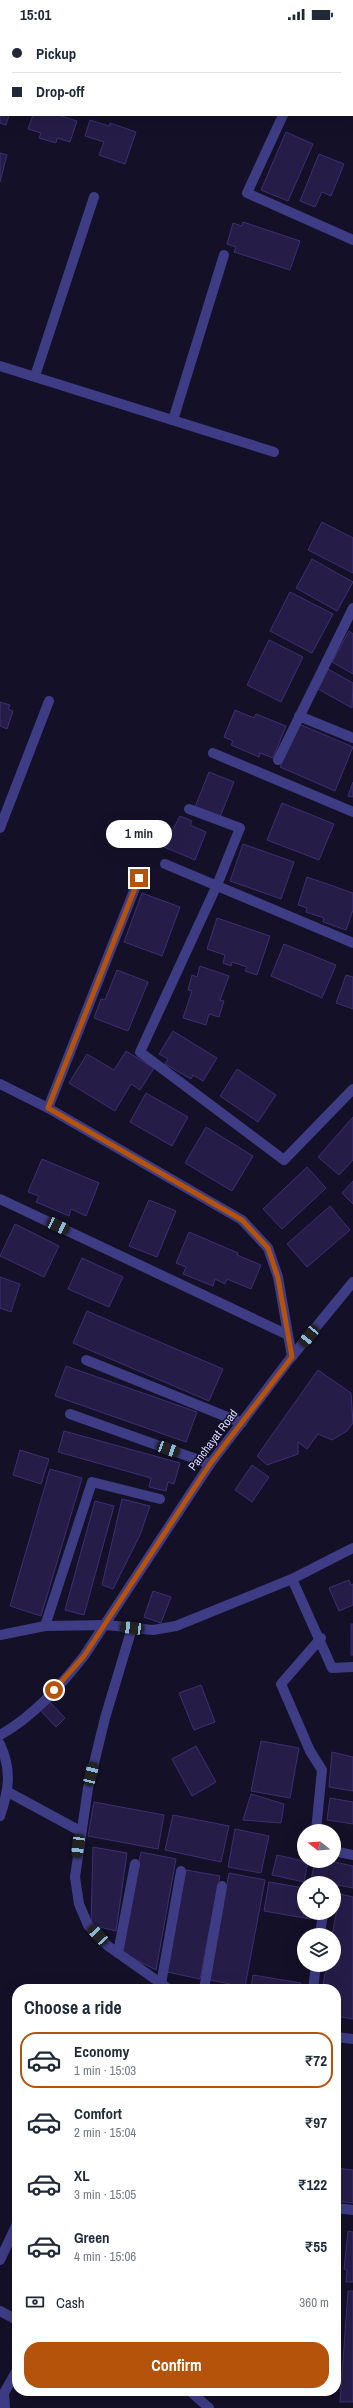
<!DOCTYPE html>
<meta charset="utf-8">
<style>
:root{--surface:#fff;--page:#f2f2f3;--text:#1f2937;--muted:#747a83;--line:#e0e1e3;--accent:#b45309}
body{margin:0;font-family:"Archivo Narrow",sans-serif;background:var(--page);color:var(--text);height:100vh;display:flex;flex-direction:column;font-size:15px;white-space:nowrap}
*{box-sizing:border-box;margin:0}
p{font-size:13px;color:var(--muted)}
.icon{flex:none;width:22px;height:22px;fill:none;stroke:currentColor;stroke-width:2;stroke-linecap:round;stroke-linejoin:round}
.map{position:relative;flex:1;overflow:hidden}
.drawer{position:absolute;left:12px;top:1956px;width:329px;height:412px;display:flex;flex-direction:column;background:var(--surface);border-radius:16px;box-shadow:0 4px 16px #0002}
.drawer>*{flex:none}
.banner{position:absolute;left:0px;top:0px;width:353px;height:88px;box-shadow:0 4px 16px #0002;display:grid;align-content:center;height:88px;padding:0 12px;background:var(--surface)}
.needle{width:26px;rotate:287deg}
.fabs{position:absolute;left:297px;top:1796px;display:grid;gap:8px}
.fabs a{display:grid;place-items:center;width:44px;height:44px;border-radius:50%;background:var(--surface);box-shadow:0 4px 16px #0002;font-size:20px}
.end{position:absolute;width:18px;height:18px;margin:-9px;border:5px solid #b45309;background:#fff;box-shadow:0 0 0 2px #fff}
.from{border-radius:50%}
.bubble{position:absolute;height:28px;border-radius:14px;background:var(--surface);box-shadow:0 4px 16px #0002;font-size:13px;font-weight:700;line-height:28px;text-align:center}
.car{position:absolute;width:12px;height:24px;margin:-12px -6px;border-radius:5px;box-shadow:0 0 3px 1px #0007;background:linear-gradient(#222 24%,#8ab4d8 0 40%,#222 0 76%,#8ab4d8 0 86%,#222 0)}
.banner b{display:flex;align-items:center;gap:14px;height:38px;font-size:15px}
.banner b+b{border-top:1px solid var(--line)}
.banner i{width:10px;height:10px;background:var(--text)}
ul{padding:0;list-style:none}
li{display:flex;align-items:center;gap:12px;height:56px;margin:0 8px 6px;padding:0 4px;border:2px solid transparent;border-radius:16px}
li div{flex:1}
li b{display:block;font-size:15px}
li em{font-style:normal;font-weight:700}
li.active{border-color:var(--accent)}
li>.icon{width:36px;height:36px;stroke-width:1.5}
h2{padding:0 12px;font-size:18px;line-height:48px}
.pay{display:flex;align-items:center;gap:10px;height:44px;padding:0 12px;font-size:15px}
.pay p{margin-inline-start:auto}
.button{display:flex;gap:8px;margin-top:auto;padding:8px 12px}
.button a{flex:1;height:46px;border-radius:16px;background:var(--accent);color:#fff;font-size:16px;font-weight:700;line-height:46px;text-align:center}
.status{display:flex;justify-content:space-between;align-items:center;height:28px;padding:0 20px;background:var(--surface);direction:ltr}
.status svg{height:11px;fill:currentColor}
.map>svg:first-child{display:block}
.building{fill:#251d48;stroke:#3c2f73}
.lines{fill:none;stroke-linecap:round;stroke-linejoin:round}
.minor{stroke:#3e3c85;stroke-width:10}
.route{stroke:#b45309;stroke-width:5}
.labels{text-anchor:middle;dominant-baseline:central;stroke-width:3;stroke-linejoin:round;paint-order:stroke}
.street-label{font-size:12px;fill:#dbd7fe;stroke:#141027}
</style>
<div class="status"><b>15:01</b><svg viewBox="0 0 49 12"><path d="M0 12V9h3v3zM5 12V6h3v6zM10 12V3h3v9zM15 12V0h3v12zM26 1h20v11H26zM47 4h2v5h-2z"/></svg></div>
<div class="map">
<svg width="353" height="2380" viewBox="0 0 353 2380">
<rect width="100%" height="100%" fill="#141027"/>
<g class="building">
<path d="M 70,0 L 107,0 L 107,1 Z"/>
<path d="M 117,0 L 169,0 L 117,1 Z"/>
<path d="M 207,0 L 221,0 L 225,1 L 206,1 Z"/>
<path d="M 0,54 L 1,87 L 9,87 L 6,97 L 0,95 Z"/>
<path d="M 33,87 L 58,87 L 77,93 L 70,114 L 57,110 L 56,115 L 39,110 L 41,105 L 28,101 Z"/>
<path d="M 90,92 L 109,98 L 110,95 L 136,104 L 125,136 L 99,127 L 104,114 L 85,108 Z"/>
<path d="M 286,104 L 313,116 L 288,173 L 261,162 Z"/>
<path d="M 0,125 L 7,127 L 0,154 Z"/>
<path d="M 319,126 L 344,136 L 331,168 L 322,164 L 315,179 L 300,173 Z"/>
<path d="M 243,194 L 300,213 L 290,242 L 234,224 L 236,219 L 227,216 L 233,195 L 242,198 Z"/>
<path d="M 322,494 L 353,510 L 353,545 L 308,522 Z"/>
<path d="M 312,531 L 353,554 L 337,583 L 296,560 Z"/>
<path d="M 290,564 L 333,586 L 312,625 L 270,603 Z"/>
<path d="M 349,603 L 353,606 L 353,646 L 332,634 Z"/>
<path d="M 269,612 L 303,629 L 281,674 L 247,657 Z"/>
<path d="M 328,641 L 353,655 L 352,680 L 318,661 Z"/>
<path d="M 0,674 L 10,677 L 8,681 L 13,683 L 7,701 L 0,698 Z"/>
<path d="M 235,682 L 254,690 L 256,686 L 286,698 L 273,730 L 260,725 L 259,729 L 231,717 L 233,713 L 224,709 Z"/>
<path d="M 299,696 L 353,719 L 335,763 L 280,739 Z"/>
<path d="M 209,744 L 234,754 L 220,789 L 195,779 Z"/>
<path d="M 353,754 L 353,769 L 348,768 Z"/>
<path d="M 282,775 L 334,796 L 319,832 L 267,812 Z"/>
<path d="M 180,788 L 192,793 L 190,797 L 206,804 L 195,832 L 164,819 Z"/>
<path d="M 243,816 L 294,834 L 281,871 L 230,853 Z"/>
<path d="M 307,849 L 353,865 L 353,882 L 346,902 L 323,894 L 324,890 L 306,884 L 307,880 L 298,877 Z"/>
<path d="M 142,865 L 180,879 L 162,928 L 124,914 Z"/>
<path d="M 217,890 L 270,908 L 257,947 L 245,943 L 247,939 L 232,934 L 231,938 L 223,935 L 225,927 L 207,921 Z"/>
<path d="M 284,916 L 336,937 L 322,970 L 271,948 Z"/>
<path d="M 200,938 L 229,948 L 220,972 L 224,973 L 219,989 L 209,986 L 206,997 L 183,990 L 192,963 L 188,962 L 192,947 L 197,949 Z"/>
<path d="M 117,942 L 148,954 L 128,1003 L 94,990 L 101,971 L 105,972 Z"/>
<path d="M 346,947 L 353,949 L 353,981 L 336,975 Z"/>
<path d="M 173,1003 L 217,1030 L 203,1053 L 193,1047 L 191,1051 L 165,1036 L 168,1031 L 159,1026 Z"/>
<path d="M 126,1023 L 154,1040 L 140,1062 L 131,1056 L 115,1083 L 69,1055 L 87,1026 L 114,1042 Z"/>
<path d="M 237,1041 L 276,1067 L 258,1094 L 220,1068 Z"/>
<path d="M 146,1065 L 188,1089 L 172,1118 L 130,1094 Z"/>
<path d="M 353,1089 L 353,1132 L 339,1147 L 318,1129 Z"/>
<path d="M 206,1099 L 253,1128 L 232,1163 L 185,1135 Z"/>
<path d="M 42,1131 L 99,1155 L 86,1188 L 71,1181 L 69,1188 L 36,1174 L 39,1168 L 28,1164 Z"/>
<path d="M 307,1139 L 326,1160 L 282,1201 L 263,1181 Z"/>
<path d="M 353,1153 L 353,1176 L 342,1165 Z"/>
<path d="M 149,1172 L 176,1183 L 157,1229 L 129,1218 Z"/>
<path d="M 330,1178 L 350,1202 L 307,1239 L 287,1216 Z"/>
<path d="M 15,1196 L 59,1218 L 44,1249 L 0,1228 Z"/>
<path d="M 189,1204 L 238,1225 L 237,1227 L 261,1237 L 251,1261 L 227,1251 L 225,1256 L 215,1251 L 213,1258 L 183,1246 L 186,1239 L 176,1235 Z"/>
<path d="M 82,1230 L 123,1249 L 109,1279 L 68,1261 Z"/>
<path d="M 0,1249 L 20,1256 L 11,1284 L 0,1280 Z"/>
<path d="M 87,1283 L 223,1341 L 209,1373 L 73,1315 Z"/>
<path d="M 66,1338 L 197,1384 L 186,1414 L 55,1368 Z"/>
<path d="M 318,1342 L 351,1365 L 353,1395 L 347,1403 L 332,1412 L 318,1406 L 307,1421 L 298,1414 L 298,1426 L 267,1437 L 257,1428 Z"/>
<path d="M 64,1403 L 180,1435 L 174,1456 L 168,1454 L 166,1463 L 149,1459 L 151,1450 L 58,1424 Z"/>
<path d="M 20,1422 L 49,1431 L 41,1456 L 13,1447 Z"/>
<path d="M 252,1437 L 269,1449 L 252,1474 L 235,1462 Z"/>
<path d="M 50,1441 L 82,1450 L 41,1588 L 10,1578 Z"/>
<path d="M 122,1471 L 150,1478 L 140,1507 L 113,1561 L 102,1557 Z"/>
<path d="M 95,1473 L 114,1478 L 84,1587 L 65,1582 Z"/>
<path d="M 349,1552 L 351,1557 L 353,1556 L 353,1577 L 339,1583 L 329,1560 Z"/>
<path d="M 153,1563 L 171,1569 L 161,1595 L 144,1589 Z"/>
<rect x="351" y="1596" width="2" height="31"/>
<path d="M 201,1657 L 215,1694 L 194,1702 L 179,1665 Z"/>
<path d="M 48,1672 L 65,1690 L 56,1699 L 39,1681 Z"/>
<path d="M 261,1713 L 299,1720 L 290,1770 L 251,1763 Z"/>
<path d="M 196,1718 L 216,1754 L 192,1768 L 172,1731 Z"/>
<path d="M 332,1724 L 353,1729 L 353,1763 L 329,1759 Z"/>
<path d="M 251,1766 L 284,1776 L 281,1795 L 243,1792 Z"/>
<path d="M 330,1770 L 353,1774 L 353,1796 L 327,1792 Z"/>
<path d="M 94,1774 L 164,1787 L 158,1821 L 88,1808 Z"/>
<path d="M 173,1787 L 229,1798 L 221,1834 L 165,1822 Z"/>
<path d="M 235,1801 L 269,1808 L 261,1845 L 228,1839 Z"/>
<path d="M 93,1819 L 127,1825 L 116,1903 L 91,1897 Z"/>
<path d="M 141,1824 L 176,1831 L 156,1942 L 121,1924 Z"/>
<path d="M 277,1827 L 308,1834 L 304,1854 L 272,1847 Z"/>
<path d="M 315,1833 L 330,1833 L 353,1838 L 353,1860 L 311,1852 Z"/>
<path d="M 186,1842 L 220,1848 L 200,1951 L 167,1944 Z"/>
<path d="M 229,1845 L 265,1852 L 245,1959 L 210,1952 Z"/>
<path d="M 269,1854 L 304,1860 L 304,1885 L 311,1885 L 310,1891 L 264,1883 Z"/>
<path d="M 340,1866 L 353,1869 L 353,1991 L 336,1988 L 336,1961 L 322,1961 L 327,1937 L 334,1937 L 334,1907 L 332,1907 Z"/>
<path d="M 253,1947 L 301,1955 L 299,1961 L 251,1961 Z"/>
<path d="M 336,2140 L 353,2142 L 353,2175 L 336,2173 Z"/>
<path d="M 336,2203 L 338,2203 L 336,2221 Z"/>
<path d="M 348,2203 L 353,2204 L 353,2254 L 346,2254 L 347,2242 L 344,2241 Z"/>
<path d="M 348,2263 L 353,2263 L 353,2374 L 340,2374 Z"/>
</g>
<g class="lines">
<g class="minor">
<path d="M 196,1 L 196,0"/>
<path d="M 322,1 L 322,0"/>
<path d="M 0,38 L 1,38"/>
<path d="M 352,54 L 353,54"/>
<path d="M 283,87 L 247,165 L 353,212"/>
<path d="M 0,338 L 274,424"/>
<path d="M 35,348 L 94,169"/>
<path d="M 173,392 L 224,227"/>
<path d="M 299,688 L 353,710"/>
<path d="M 213,725 L 353,784"/>
<path d="M 278,732 L 353,580"/>
<path d="M 189,781 L 240,800 L 217,857 L 140,1024 L 284,1132 L 353,1061"/>
<path d="M 0,800 L 49,673"/>
<path d="M 165,836 L 353,915"/>
<path d="M 0,1056 L 48,1080 L 242,1192 L 268,1220 L 278,1249 L 292,1329"/>
<path d="M 48,1080 L 139,850"/>
<path d="M 0,1171 L 288,1307"/>
<path d="M 86,1332 L 242,1395"/>
<path d="M 70,1386 L 210,1436"/>
<path d="M 292,1551 L 332,1640 L 353,1639"/>
<path d="M 45,1598 L 92,1454 L 160,1471"/>
<path d="M 132,1600 L 105,1690 L 88,1760 L 75,1849 L 79,1876 L 88,1897 L 108,1918 L 169,1961"/>
<path d="M 0,1607 L 45,1598 L 107,1597 L 153,1602 L 176,1598 L 292,1551 L 353,1520"/>
<path d="M 0,1707 C 33,1689 61,1657 84,1628 L 210,1436 L 289,1332 L 353,1254"/>
<path d="M 0,1716 C 12,1742 9,1762 0,1788"/>
<path d="M 8,1764 L 80,1803"/>
<path d="M 316,1803 L 322,1742 L 310,1723 L 281,1656 L 321,1610"/>
<path d="M 334,1823 L 353,1827"/>
<path d="M 320,1907 L 323,1885"/>
<path d="M 118,1925 L 135,1836"/>
<path d="M 161,1956 L 181,1843"/>
<path d="M 204,1961 L 222,1858"/>
<path d="M 313,1961 L 316,1937"/>
<path d="M 336,2009 L 353,2011"/>
<path d="M 336,2180 L 353,2182"/>
<path d="M 0,2232 L 17,2196"/>
<path d="M 0,2283 L 17,2292"/>
<path d="M 190,2363 L 209,2380"/>
<path d="M 5,2380 L 4,2365 L 17,2342"/>
</g>
</g>
<g class="lines">
<path class="route" d="M 54,1662 L 84,1628 L 210,1436 L 292,1329 L 278,1250 L 268,1220 L 242,1192 L 48,1080 L 139,850"/>
</g>
<g class="labels">
<g class="street-label">
<text transform="translate(213 1412) rotate(-53)">Panchayat Road</text>
</g>
</g>
</svg>
<div class="fabs">
<a><svg class="needle" viewBox="-14 -14 28 28"><path d="M0-13l5 13h-10z" fill="#e53935"/><path d="M0 13l5-13h-10z" fill="#747a83"/></svg></a>
<a><svg class="icon" aria-label="locate" viewBox="0 0 24 24"><circle cx="12" cy="12" r="6"/><path d="M12 2v4M12 18v4M2 12h4M18 12h4"/></svg></a>
<a><svg class="icon" aria-label="layers" viewBox="0 0 24 24"><path d="M12 4l9 5-9 5-9-5zM3 14l9 5 9-5"/></svg></a>
</div>
<i class="end from" style="left:54px;top:1662px"></i>
<i class="end" style="left:139px;top:850px"></i>
<div class="bubble" style="left:106px;top:792px;width:66px">1 min</div>
<i class="car" style="left:58px;top:1198px;rotate:115deg"></i>
<i class="car" style="left:309px;top:1308px;rotate:219deg"></i>
<i class="car" style="left:168px;top:1421px;rotate:110deg"></i>
<i class="car" style="left:132px;top:1600px;rotate:277deg"></i>
<i class="car" style="left:91px;top:1746px;rotate:14deg"></i>
<i class="car" style="left:78px;top:1818px;rotate:187deg"></i>
<i class="car" style="left:98px;top:1907px;rotate:317deg"></i>
<div class="banner">
<b><i class="from"></i>Pickup</b>
<b><i></i>Drop-off</b>
</div>
<section class="drawer">
<h2>Choose a ride</h2>
<ul>
<li class="active"><svg class="icon" aria-label="car" viewBox="0 0 24 24"><path d="M5 17H2v-5l4-1 3-4h7l3 4 3 1v5h-3M9 17h6M6 11h13"/><circle cx="7" cy="17" r="2"/><circle cx="17" cy="17" r="2"/></svg><div><b>Economy</b><p>1 min · 15:03</p></div><em>₹72</em></li>
<li><svg class="icon" aria-label="car" viewBox="0 0 24 24"><path d="M5 17H2v-5l4-1 3-4h7l3 4 3 1v5h-3M9 17h6M6 11h13"/><circle cx="7" cy="17" r="2"/><circle cx="17" cy="17" r="2"/></svg><div><b>Comfort</b><p>2 min · 15:04</p></div><em>₹97</em></li>
<li><svg class="icon" aria-label="car" viewBox="0 0 24 24"><path d="M5 17H2v-5l4-1 3-4h7l3 4 3 1v5h-3M9 17h6M6 11h13"/><circle cx="7" cy="17" r="2"/><circle cx="17" cy="17" r="2"/></svg><div><b>XL</b><p>3 min · 15:05</p></div><em>₹122</em></li>
<li><svg class="icon" aria-label="car" viewBox="0 0 24 24"><path d="M5 17H2v-5l4-1 3-4h7l3 4 3 1v5h-3M9 17h6M6 11h13"/><circle cx="7" cy="17" r="2"/><circle cx="17" cy="17" r="2"/></svg><div><b>Green</b><p>4 min · 15:06</p></div><em>₹55</em></li>
</ul>
<div class="pay"><svg class="icon" aria-label="cash" viewBox="0 0 24 24"><path d="M3 7h18v10H3z"/><circle cx="12" cy="12" r="2"/></svg>Cash<p>360 m</p></div>
<div class="button"><a>Confirm</a></div>
</section>
</div>
